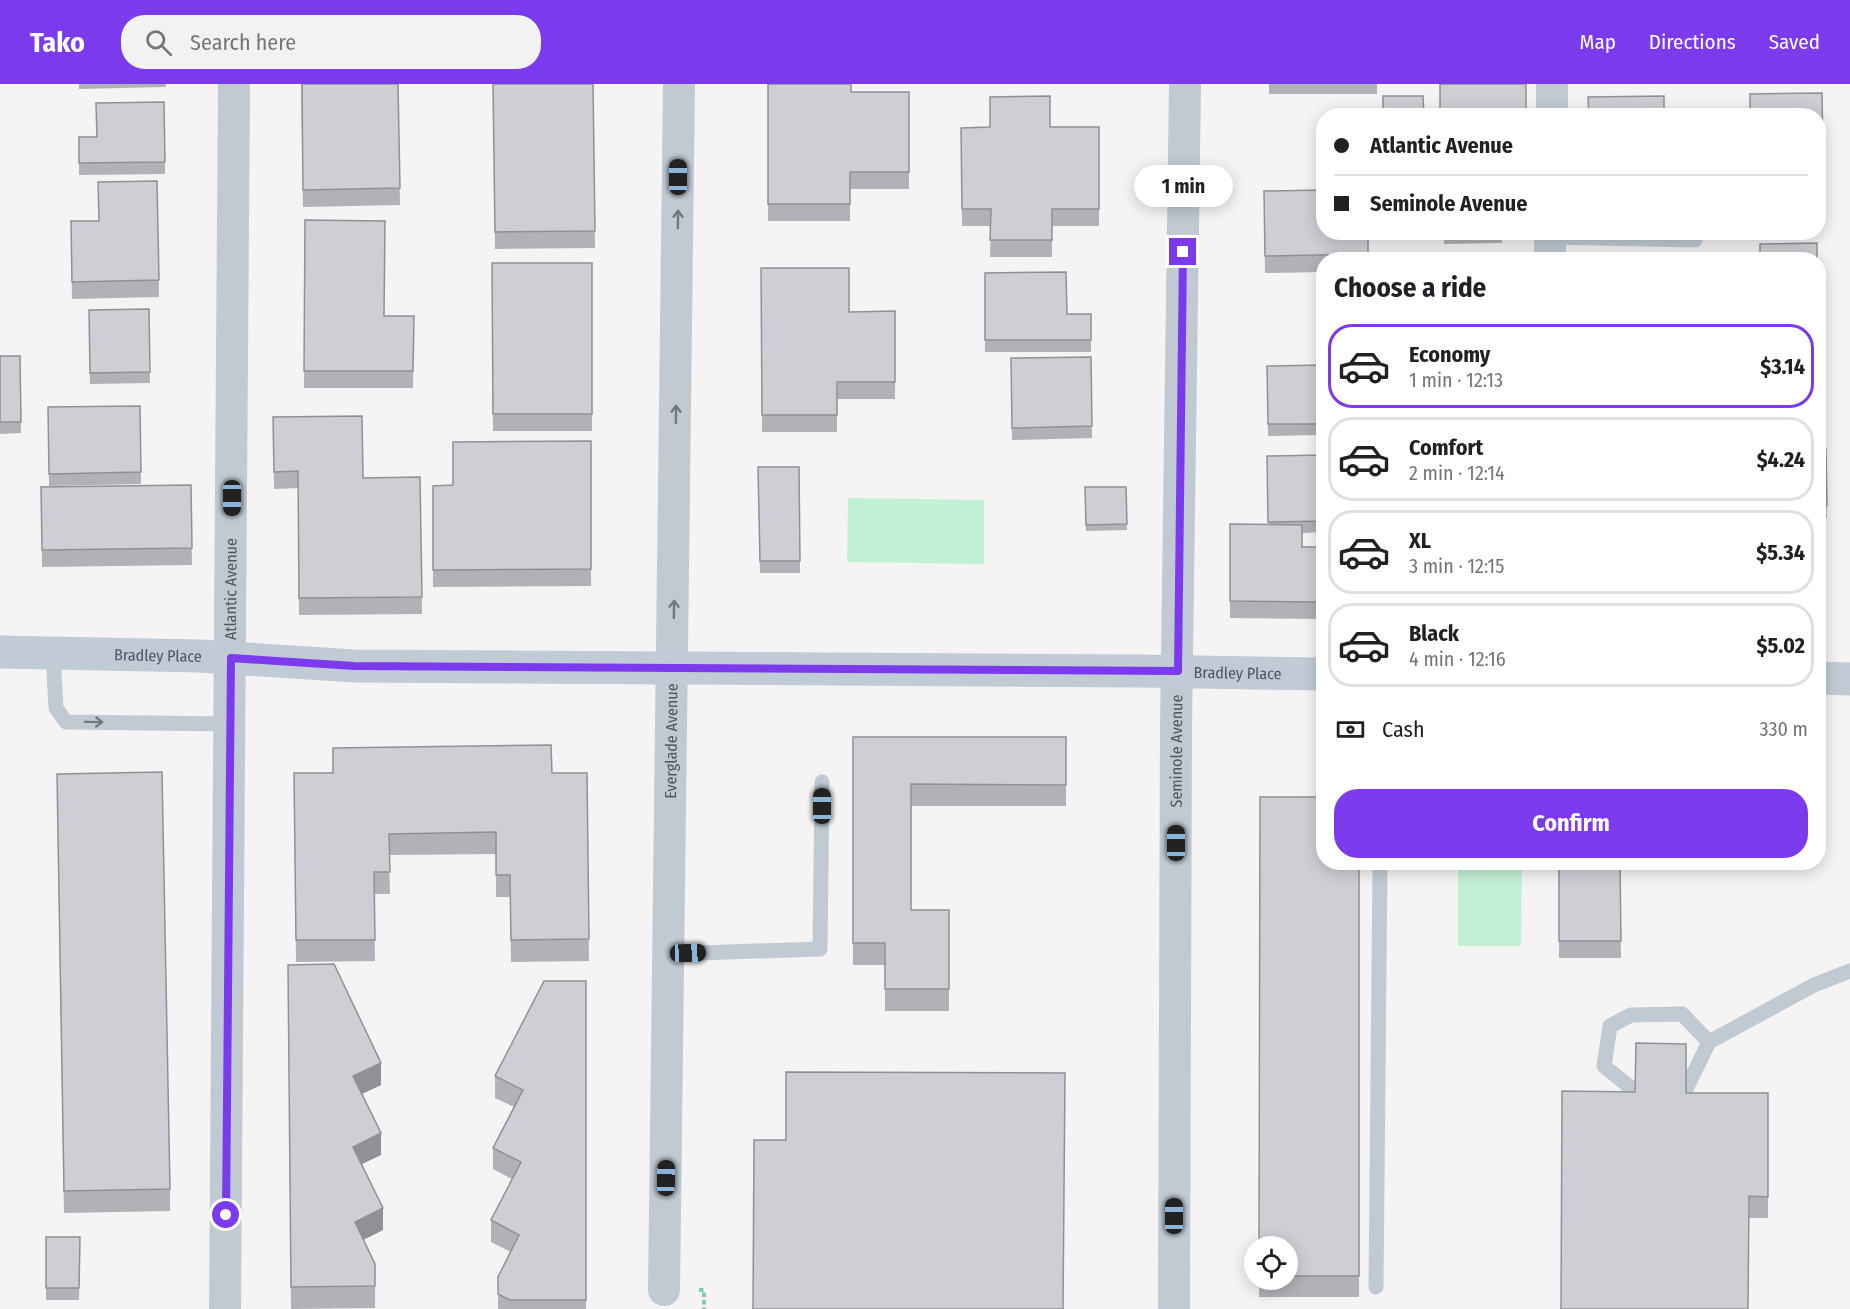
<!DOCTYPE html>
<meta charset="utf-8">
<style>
:root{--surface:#fff;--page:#f2f2f2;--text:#202124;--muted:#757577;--line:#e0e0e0;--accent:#7c3aed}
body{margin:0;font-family:"Fira Sans Condensed",sans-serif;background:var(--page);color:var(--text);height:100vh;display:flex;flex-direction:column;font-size:22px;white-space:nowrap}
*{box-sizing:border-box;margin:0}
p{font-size:20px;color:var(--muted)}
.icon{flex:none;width:33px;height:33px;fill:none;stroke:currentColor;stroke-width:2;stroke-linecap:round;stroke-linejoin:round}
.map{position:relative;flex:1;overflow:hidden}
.sheet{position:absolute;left:1316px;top:168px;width:510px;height:618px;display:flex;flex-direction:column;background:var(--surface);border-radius:24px;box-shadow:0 3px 15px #0003}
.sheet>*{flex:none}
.guide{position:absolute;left:1316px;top:24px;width:510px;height:132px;border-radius:24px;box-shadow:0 3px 15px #0003;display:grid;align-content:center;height:132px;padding:0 18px;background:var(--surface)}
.tools{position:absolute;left:1244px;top:1152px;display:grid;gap:12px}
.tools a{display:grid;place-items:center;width:54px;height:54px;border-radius:50%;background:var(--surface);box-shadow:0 3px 15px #0003;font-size:30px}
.end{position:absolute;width:27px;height:27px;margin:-14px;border:8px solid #7c3aed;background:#fff;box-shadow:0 0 0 3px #fff}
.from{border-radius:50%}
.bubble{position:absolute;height:42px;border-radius:21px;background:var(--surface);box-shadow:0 3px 15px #0003;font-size:20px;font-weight:700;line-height:42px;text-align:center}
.car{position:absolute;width:18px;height:36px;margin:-18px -9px;border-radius:8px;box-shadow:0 0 4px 2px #0007;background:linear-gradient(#222 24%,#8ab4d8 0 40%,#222 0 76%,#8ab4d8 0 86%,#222 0)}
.guide b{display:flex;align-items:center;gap:21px;height:57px;font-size:22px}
.guide b+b{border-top:2px solid var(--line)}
.guide i{width:15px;height:15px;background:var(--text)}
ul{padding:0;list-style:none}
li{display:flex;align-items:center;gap:18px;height:84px;margin:0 12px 9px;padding:0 6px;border:3px solid var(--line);border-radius:24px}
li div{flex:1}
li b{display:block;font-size:22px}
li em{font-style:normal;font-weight:700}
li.selected{border-color:var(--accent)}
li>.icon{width:54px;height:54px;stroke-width:1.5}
h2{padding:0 18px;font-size:27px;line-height:72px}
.pay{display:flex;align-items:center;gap:15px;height:66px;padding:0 18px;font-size:22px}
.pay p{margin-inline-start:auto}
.primary-button{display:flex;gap:12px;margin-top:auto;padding:12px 18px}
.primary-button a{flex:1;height:69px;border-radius:24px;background:var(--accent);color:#fff;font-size:24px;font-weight:700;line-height:69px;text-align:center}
header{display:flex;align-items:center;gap:36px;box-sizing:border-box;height:84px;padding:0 30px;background:var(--accent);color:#fff}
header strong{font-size:28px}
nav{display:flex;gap:33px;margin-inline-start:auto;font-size:21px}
.search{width:420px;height:54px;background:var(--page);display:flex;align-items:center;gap:15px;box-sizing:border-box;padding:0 21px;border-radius:24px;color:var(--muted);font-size:22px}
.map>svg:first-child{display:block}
.green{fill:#c3f1d5}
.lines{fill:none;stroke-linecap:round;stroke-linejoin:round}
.path{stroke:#7ad0a6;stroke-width:4;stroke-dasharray:4.5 3;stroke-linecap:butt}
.lane{stroke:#c1cad2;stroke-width:15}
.street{stroke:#c1cad2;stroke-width:32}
.secondary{stroke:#c1cbd6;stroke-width:33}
.wall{fill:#b0b2b7}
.shaded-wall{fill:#909195}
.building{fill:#cdcfd5;stroke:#909195;stroke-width:1.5}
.oneway{stroke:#6e7983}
.route{stroke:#7c3aed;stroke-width:8}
.labels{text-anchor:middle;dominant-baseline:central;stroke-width:4.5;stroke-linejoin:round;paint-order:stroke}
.street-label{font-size:16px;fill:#4a5661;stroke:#fff}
</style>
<header>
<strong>Tako</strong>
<div class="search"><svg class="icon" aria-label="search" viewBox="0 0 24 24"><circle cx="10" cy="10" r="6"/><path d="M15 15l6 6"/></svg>Search here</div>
<nav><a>Map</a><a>Directions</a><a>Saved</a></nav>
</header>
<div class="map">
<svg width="1850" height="1225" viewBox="0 0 1850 1225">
<rect width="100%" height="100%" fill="#f5f3f3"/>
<g class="green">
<path d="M 848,414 L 984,416 L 984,480 L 847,478 Z"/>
<path d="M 1458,779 L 1522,779 L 1521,862 L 1458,862 Z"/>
</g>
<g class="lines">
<path class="path" d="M 699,1206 L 704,1206 L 704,1225"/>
<g class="lane">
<path d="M 1550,153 L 1695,156"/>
<path d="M 53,569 L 56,624 L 66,638 L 230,640"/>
<path d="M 669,870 L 820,865 L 822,698"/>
<path d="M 1686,1005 L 1709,958"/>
<path d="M 1636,1008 L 1604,982 L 1610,942 L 1631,931 L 1682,930 L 1709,958 L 1814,901 L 1850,887"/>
<path d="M 1376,1203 L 1380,778"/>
</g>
<g class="street">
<path d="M 1552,32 L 1552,0"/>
<path d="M 1550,176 L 1550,148"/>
<path id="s1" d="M 664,1206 L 679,0"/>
<path id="s2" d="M 225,1225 L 234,0"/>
<path id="s3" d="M 1174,1225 L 1176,642 L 1185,0"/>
</g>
<g class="secondary">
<path id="s4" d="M 0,568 L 200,572 L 354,582 L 1138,587 L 1323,590"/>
<path d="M 1818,594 L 1850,595"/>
</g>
</g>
<g class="wall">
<path d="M 79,0 L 166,0 L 166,3 L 79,5 Z"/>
<path d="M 301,0 L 398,0 L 400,121 L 303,123 Z"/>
<path d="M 493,0 L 593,0 L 595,164 L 495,165 Z"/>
<path d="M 768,0 L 851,8 L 909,8 L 909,105 L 850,105 L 850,137 L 768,137 Z"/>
<rect x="1269" y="0" width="108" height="10"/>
<path d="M 1822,9 L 1823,75 L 1818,75 L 1818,32 Z"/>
<path d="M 164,18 L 165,90 L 79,91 L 79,53 L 97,53 Z"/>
<path d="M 1099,43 L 1099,142 L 1052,142 L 1052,173 L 990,173 L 991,142 L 962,142 L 961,44 Z"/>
<path d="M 157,97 L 159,213 L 72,215 L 71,137 L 98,137 Z"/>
<path d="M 1264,107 L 1368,148 L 1368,176 L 1323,176 L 1323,188 L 1265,189 Z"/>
<path d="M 305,136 L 384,232 L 414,232 L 413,304 L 304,304 Z"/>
<path d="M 1444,148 L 1502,148 L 1502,159 L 1444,160 Z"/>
<path d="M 492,179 L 592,179 L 592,347 L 493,347 Z"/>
<path d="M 761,184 L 849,228 L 895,227 L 895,315 L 837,315 L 837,348 L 762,348 Z"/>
<path d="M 985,189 L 1067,230 L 1091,230 L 1091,268 L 985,268 Z"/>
<path d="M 149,225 L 150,299 L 90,300 L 89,226 Z"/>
<path d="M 0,272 L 20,272 L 21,349 L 0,350 Z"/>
<path d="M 1091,273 L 1092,354 L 1012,356 L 1011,274 Z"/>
<path d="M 1323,281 L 1323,351 L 1268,352 L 1267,282 Z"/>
<path d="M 140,322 L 141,400 L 49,402 L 48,323 Z"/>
<path d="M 273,333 L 363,394 L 420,393 L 422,530 L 299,531 L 298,404 L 274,405 Z"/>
<path d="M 591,357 L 591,502 L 433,503 L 433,402 L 453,401 Z"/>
<path d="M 1818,365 L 1826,365 L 1827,434 L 1818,434 Z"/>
<path d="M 1323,371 L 1323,448 L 1302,449 L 1302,463 L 1323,463 L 1323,535 L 1230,534 L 1230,440 L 1268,440 L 1267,372 Z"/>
<path d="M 758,383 L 799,383 L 800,489 L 760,489 Z"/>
<path d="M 191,401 L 192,481 L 42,483 L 41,403 Z"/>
<path d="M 1085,403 L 1126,403 L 1127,446 L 1086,447 Z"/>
<path d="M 1818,443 L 1822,443 L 1823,537 L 1818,537 Z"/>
<path d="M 853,653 L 1066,653 L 1066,722 L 911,722 L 911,826 L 949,826 L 949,927 L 885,927 L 885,881 L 853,881 Z"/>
<path d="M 294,689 L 587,689 L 589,877 L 511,878 L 510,813 L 496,813 L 496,770 L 389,771 L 390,810 L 374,810 L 375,877 L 296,878 Z"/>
<path d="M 57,712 L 170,1105 L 170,1127 L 64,1129 Z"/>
<path d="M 1359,778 L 1359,1213 L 1259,1213 L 1259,1196 L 1287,1196 L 1287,1162 Z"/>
<path d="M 1559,778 L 1620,778 L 1621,874 L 1559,874 Z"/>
<path d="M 288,881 L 381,1001 L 362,1010 L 381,1071 L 362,1080 L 383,1146 L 363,1156 L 375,1180 L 375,1224 L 291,1225 Z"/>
<path d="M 586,897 L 586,1225 L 498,1225 L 498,1193 L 511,1168 L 491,1158 L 491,1136 L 512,1095 L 493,1085 L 493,1064 L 514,1023 L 495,1014 L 495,992 Z"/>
<path d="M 1686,1009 L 1768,1009 L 1768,1134 L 1749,1134 Z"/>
<path d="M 46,1153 L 80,1153 L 79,1216 L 46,1216 Z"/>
</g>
<g class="shaded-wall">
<path d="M 381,979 L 381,1001 L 353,1014 L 353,992 Z"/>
<path d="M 381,1049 L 381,1071 L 353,1084 L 353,1063 Z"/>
<path d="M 383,1124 L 383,1146 L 355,1160 L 355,1138 Z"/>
</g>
<g class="building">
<path d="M 302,0 L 398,0 L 400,104 L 303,106 Z"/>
<path d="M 493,0 L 593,0 L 595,147 L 495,148 Z"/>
<path d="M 768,0 L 851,0 L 851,8 L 909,8 L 909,88 L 850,88 L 850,120 L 768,120 Z"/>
<rect x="1440" y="0" width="86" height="32"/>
<path d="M 1822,9 L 1823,63 L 1818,63 L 1818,32 L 1750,32 L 1750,10 Z"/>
<path d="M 1050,12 L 1050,43 L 1099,43 L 1099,125 L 1052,125 L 1052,156 L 990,156 L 991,125 L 962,125 L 961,44 L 990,43 L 990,13 Z"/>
<path d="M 1383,12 L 1423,12 L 1424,32 L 1383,32 Z"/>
<path d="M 1664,12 L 1664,32 L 1589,32 L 1588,13 Z"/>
<path d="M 164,18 L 165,78 L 79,79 L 79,53 L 97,53 L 96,19 Z"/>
<path d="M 157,97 L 159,196 L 72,198 L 71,137 L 99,137 L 98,98 Z"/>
<path d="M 1323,106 L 1323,148 L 1368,148 L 1368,170 L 1265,172 L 1264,107 Z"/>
<path d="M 305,136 L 385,137 L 384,232 L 414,232 L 413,287 L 304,287 Z"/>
<path d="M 1817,159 L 1817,176 L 1760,176 L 1760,160 Z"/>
<path d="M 492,179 L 592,179 L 592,330 L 493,330 Z"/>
<path d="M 761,184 L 849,184 L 849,228 L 895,227 L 895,298 L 837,298 L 837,331 L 762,331 Z"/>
<path d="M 1066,188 L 1067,230 L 1091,230 L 1091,256 L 985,256 L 985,189 Z"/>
<path d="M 149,225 L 150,288 L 90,289 L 89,226 Z"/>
<path d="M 0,272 L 20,272 L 21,338 L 0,338 Z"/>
<path d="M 1091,273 L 1092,342 L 1012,344 L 1011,274 Z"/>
<path d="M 1323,281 L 1323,340 L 1268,340 L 1267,282 Z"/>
<path d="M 140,322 L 141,388 L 49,390 L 48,323 Z"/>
<path d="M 362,332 L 363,394 L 420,393 L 422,513 L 299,514 L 298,387 L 274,388 L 273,333 Z"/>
<path d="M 591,357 L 591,485 L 433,486 L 433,402 L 453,401 L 453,358 Z"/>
<path d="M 1818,365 L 1826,365 L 1827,422 L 1818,422 Z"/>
<path d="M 1323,371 L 1323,437 L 1268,438 L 1267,372 Z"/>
<path d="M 758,383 L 799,383 L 800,477 L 760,477 Z"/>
<path d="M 191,401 L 192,464 L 42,466 L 41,403 Z"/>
<path d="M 1085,403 L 1126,403 L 1127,440 L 1086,441 Z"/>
<path d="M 1230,440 L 1302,441 L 1302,463 L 1323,463 L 1323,518 L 1230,517 Z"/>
<path d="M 1818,443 L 1822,443 L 1823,520 L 1818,520 Z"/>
<path d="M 853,653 L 1066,653 L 1066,701 L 911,700 L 911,826 L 949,826 L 949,905 L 885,905 L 885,859 L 853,859 Z"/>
<path d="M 551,661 L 552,689 L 587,689 L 589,855 L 511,856 L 510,791 L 496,791 L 496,748 L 389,750 L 390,788 L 374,788 L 375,856 L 296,856 L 294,689 L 333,689 L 333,664 Z"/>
<path d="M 162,688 L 170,1105 L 64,1107 L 57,690 Z"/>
<path d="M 1260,713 L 1323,713 L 1323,778 L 1359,778 L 1359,1192 L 1287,1192 L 1287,1162 L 1259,1162 Z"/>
<path d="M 1559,778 L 1620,778 L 1621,857 L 1559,857 Z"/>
<path d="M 334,880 L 381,979 L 353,992 L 381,1049 L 353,1063 L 383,1124 L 355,1138 L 375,1180 L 375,1202 L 291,1203 L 288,881 Z"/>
<path d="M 544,897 L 586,897 L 586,1216 L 510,1216 L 498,1210 L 498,1193 L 519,1151 L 491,1136 L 521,1078 L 493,1064 L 523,1006 L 495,992 Z"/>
<path d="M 1636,959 L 1686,960 L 1686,1009 L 1768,1009 L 1768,1113 L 1749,1112 L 1748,1225 L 1561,1225 L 1562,1007 L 1635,1008 Z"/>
<path d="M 786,988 L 1065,989 L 1063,1225 L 753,1225 L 754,1056 L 786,1056 Z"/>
<path d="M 46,1153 L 80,1153 L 79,1204 L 46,1204 Z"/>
</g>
<defs><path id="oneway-shaft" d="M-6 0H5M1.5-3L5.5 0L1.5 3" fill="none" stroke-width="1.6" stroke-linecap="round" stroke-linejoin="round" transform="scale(1.5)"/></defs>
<g class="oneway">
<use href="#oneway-shaft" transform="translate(678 135) rotate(-89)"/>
<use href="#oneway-shaft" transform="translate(676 330) rotate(-89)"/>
<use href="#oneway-shaft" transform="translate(674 525) rotate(-89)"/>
<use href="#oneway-shaft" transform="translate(94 638) rotate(1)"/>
</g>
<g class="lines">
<path class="route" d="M 226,1131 L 231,574 L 354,582 L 1178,587 L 1183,168"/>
</g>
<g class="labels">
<g class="street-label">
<text stroke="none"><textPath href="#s2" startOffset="720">Atlantic Avenue</textPath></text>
<text stroke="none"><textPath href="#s4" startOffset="158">Bradley Place</textPath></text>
<text stroke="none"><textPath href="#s4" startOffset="1238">Bradley Place</textPath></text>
<text stroke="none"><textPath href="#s1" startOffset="549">Everglade Avenue</textPath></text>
<text stroke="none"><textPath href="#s3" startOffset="558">Seminole Avenue</textPath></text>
</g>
</g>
</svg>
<div class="tools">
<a><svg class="icon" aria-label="locate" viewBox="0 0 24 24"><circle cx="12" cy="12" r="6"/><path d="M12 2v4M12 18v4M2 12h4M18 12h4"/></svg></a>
</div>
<i class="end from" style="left:226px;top:1131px"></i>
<i class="end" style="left:1183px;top:168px"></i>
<div class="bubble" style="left:1134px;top:81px;width:99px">1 min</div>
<i class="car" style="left:678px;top:93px;rotate:0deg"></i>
<i class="car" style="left:232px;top:414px;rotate:180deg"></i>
<i class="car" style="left:822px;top:722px;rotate:0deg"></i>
<i class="car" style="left:1176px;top:759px;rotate:0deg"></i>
<i class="car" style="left:688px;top:869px;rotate:88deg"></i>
<i class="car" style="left:666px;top:1094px;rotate:1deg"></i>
<i class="car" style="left:1174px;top:1132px;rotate:0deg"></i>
<div class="guide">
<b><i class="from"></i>Atlantic Avenue</b>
<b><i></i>Seminole Avenue</b>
</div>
<section class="sheet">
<h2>Choose a ride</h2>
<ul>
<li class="selected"><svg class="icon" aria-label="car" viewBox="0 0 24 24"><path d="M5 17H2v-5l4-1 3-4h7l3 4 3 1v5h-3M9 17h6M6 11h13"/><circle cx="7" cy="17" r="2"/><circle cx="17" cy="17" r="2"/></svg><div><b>Economy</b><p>1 min · 12:13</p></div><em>$3.14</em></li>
<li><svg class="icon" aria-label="car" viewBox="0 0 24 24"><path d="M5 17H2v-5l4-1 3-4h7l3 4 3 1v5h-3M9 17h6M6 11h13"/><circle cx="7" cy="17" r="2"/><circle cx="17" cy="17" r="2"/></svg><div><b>Comfort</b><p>2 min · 12:14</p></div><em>$4.24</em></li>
<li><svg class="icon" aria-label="car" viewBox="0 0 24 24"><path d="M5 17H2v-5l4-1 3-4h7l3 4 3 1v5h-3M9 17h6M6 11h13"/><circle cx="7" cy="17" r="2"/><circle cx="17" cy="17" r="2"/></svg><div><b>XL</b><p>3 min · 12:15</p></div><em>$5.34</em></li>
<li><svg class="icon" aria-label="car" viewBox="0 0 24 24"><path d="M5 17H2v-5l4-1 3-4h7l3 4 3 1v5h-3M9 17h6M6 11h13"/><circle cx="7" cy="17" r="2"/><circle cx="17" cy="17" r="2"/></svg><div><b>Black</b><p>4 min · 12:16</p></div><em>$5.02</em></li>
</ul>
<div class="pay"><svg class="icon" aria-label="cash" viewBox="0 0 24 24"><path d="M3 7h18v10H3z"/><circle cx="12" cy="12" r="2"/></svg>Cash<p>330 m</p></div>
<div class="primary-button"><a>Confirm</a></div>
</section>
</div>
